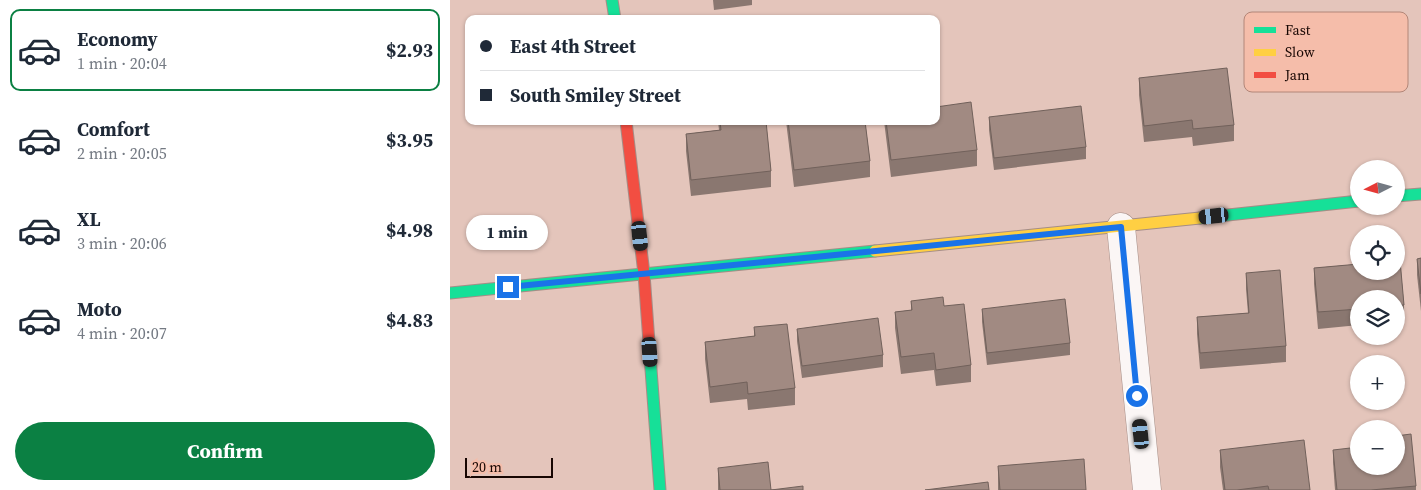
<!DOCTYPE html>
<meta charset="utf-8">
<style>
:root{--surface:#fff;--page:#f6f6f7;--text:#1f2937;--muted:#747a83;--line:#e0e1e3;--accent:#0b8043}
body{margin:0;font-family:"Source Serif 4",serif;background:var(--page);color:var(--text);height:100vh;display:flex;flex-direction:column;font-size:19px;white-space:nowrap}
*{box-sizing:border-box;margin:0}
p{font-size:16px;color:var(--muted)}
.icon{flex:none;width:28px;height:28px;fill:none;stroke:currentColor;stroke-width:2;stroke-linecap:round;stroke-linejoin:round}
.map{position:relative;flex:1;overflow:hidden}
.sheet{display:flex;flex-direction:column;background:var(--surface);width:450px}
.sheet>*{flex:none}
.top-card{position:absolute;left:15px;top:15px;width:475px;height:110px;border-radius:10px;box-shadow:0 1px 4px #0004;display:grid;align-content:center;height:110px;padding:0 15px;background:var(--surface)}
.needle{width:32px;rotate:264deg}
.fabs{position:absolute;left:900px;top:160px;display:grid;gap:10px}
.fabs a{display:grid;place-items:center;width:55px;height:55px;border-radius:50%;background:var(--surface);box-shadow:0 1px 4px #0004;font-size:25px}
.scale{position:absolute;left:15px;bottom:12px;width:88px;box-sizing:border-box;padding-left:5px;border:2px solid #170602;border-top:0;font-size:14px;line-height:18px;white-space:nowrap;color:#170602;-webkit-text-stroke:4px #f5bdaa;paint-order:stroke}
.end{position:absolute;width:22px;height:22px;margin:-11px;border:6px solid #1a73e8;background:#fff;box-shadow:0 0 0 2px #fff}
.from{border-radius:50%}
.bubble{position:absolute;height:35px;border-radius:18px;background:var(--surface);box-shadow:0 1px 4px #0004;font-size:16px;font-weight:700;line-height:35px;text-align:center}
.car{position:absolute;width:15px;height:30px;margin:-15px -8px;border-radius:6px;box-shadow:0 0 4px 1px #0007;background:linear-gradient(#222 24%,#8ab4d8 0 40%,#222 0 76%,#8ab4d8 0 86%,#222 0)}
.top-card b{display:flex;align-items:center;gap:18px;height:48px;font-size:19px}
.top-card b+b{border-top:1px solid var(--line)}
.top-card i{width:12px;height:12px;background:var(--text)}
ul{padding:9px 0 0;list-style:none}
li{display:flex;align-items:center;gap:15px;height:82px;margin:0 10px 8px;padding:0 5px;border:2px solid transparent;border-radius:10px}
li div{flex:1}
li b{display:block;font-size:19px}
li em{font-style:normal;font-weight:700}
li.on{border-color:var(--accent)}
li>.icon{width:45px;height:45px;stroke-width:1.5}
.button{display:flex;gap:10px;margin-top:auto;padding:10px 15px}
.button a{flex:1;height:58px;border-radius:30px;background:var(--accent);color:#fff;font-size:20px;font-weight:700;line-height:58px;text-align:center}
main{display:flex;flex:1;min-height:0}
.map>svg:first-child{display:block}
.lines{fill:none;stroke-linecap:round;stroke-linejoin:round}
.street-casing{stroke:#a58d86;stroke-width:29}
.fast-casing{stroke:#a58d86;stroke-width:13}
.slow-casing{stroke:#a58d86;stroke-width:13}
.jam-casing{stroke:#a58d86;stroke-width:13}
.street{stroke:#fbf6f5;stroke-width:28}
.fast{stroke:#16e098;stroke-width:11}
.slow{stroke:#ffcf43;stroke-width:11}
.jam{stroke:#f24e42;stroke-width:11}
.wall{fill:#8a7770}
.building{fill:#a18a82;stroke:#71615b}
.route{stroke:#1a73e8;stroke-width:6}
.key{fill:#f5bdaa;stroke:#b28678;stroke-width:1}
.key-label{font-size:14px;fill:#170602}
</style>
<main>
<section class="sheet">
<ul>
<li class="on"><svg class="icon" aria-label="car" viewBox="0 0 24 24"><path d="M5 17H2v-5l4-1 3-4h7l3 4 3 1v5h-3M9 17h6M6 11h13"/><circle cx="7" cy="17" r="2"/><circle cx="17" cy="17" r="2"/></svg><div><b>Economy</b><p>1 min · 20:04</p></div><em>$2.93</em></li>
<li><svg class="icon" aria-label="car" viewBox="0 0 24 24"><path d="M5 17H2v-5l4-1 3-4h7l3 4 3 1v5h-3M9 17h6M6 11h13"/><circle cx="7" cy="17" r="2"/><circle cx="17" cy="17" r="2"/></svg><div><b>Comfort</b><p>2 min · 20:05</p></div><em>$3.95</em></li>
<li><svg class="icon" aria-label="car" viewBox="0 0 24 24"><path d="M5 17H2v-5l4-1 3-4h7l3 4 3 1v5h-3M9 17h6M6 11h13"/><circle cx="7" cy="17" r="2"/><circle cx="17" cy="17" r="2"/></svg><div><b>XL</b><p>3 min · 20:06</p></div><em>$4.98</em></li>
<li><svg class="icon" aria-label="car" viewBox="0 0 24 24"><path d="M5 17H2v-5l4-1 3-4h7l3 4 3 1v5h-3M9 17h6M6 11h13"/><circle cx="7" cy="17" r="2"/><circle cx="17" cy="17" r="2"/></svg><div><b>Moto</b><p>4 min · 20:07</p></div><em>$4.83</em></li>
</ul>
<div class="button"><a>Confirm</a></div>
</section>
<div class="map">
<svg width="971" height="490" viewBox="0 0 971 490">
<rect width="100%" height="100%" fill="#e4c5bb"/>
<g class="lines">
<defs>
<path id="street" d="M 671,227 L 697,490"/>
<g id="fast">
<path d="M 162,0 L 165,19"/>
<path d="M 946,196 L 971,194"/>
<path d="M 750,218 L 909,201"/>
<path d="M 0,293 L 425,251"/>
<path d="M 200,356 L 210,490"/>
</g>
<path id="slow" d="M 425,251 L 750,218"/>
<path id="jam" d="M 176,121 L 194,274 L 200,356"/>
</defs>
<use href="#street" class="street-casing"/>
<use href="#fast" class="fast-casing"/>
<use href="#slow" class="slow-casing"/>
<use href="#jam" class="jam-casing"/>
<use href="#street" class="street"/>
<use href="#fast" class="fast"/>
<use href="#slow" class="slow"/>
<use href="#jam" class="jam"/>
</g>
<g class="wall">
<path d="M 263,0 L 302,0 L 302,5 L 264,10 Z"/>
<path d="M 689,78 L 784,125 L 784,141 L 743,146 L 742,137 L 694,142 L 689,95 Z"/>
<path d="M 539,117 L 636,147 L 636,159 L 544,170 L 539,130 Z"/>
<path d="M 268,121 L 316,121 L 321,171 L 321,187 L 241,196 L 236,151 L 236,134 L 269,130 Z"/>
<path d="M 336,121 L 415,121 L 420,161 L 420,177 L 344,187 Z"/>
<path d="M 434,121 L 486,121 L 527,150 L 527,166 L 441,177 Z"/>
<path d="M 971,258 L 971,311 L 967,275 L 967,259 Z"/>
<path d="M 946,260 L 950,260 L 954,305 L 954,321 L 946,322 L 946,299 L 909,299 L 909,325 L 868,329 L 864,284 L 864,268 L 909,264 L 909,271 L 946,271 Z"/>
<path d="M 796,273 L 836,346 L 836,362 L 750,369 L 747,334 L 747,317 L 798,313 L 796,289 Z"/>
<path d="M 461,301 L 494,306 L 521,365 L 521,382 L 486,386 L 484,370 L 451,374 L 445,328 L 445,312 L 461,310 Z"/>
<path d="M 532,309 L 620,343 L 620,355 L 537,365 L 532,322 Z"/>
<path d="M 304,327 L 345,388 L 345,405 L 298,410 L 297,399 L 260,403 L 255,359 L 255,342 L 304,336 Z"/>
<path d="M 347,329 L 433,355 L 433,367 L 352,378 L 347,341 Z"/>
<path d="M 770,450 L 860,490 L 773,490 L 770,467 Z"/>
<path d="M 883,450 L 966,486 L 966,490 L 885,490 L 883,462 Z"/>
<path d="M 548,466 L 636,490 L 548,490 Z"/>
<path d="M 268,468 L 321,490 L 353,490 L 268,490 Z"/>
</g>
<g class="building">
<path d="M 777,68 L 784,125 L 743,129 L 742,120 L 694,126 L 689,78 Z"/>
<path d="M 521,102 L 527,150 L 441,160 L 436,121 L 486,121 L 486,107 Z"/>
<path d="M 631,106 L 636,147 L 544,158 L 539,117 Z"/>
<path d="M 270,121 L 316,121 L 321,171 L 241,180 L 236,134 L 271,130 Z"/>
<path d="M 338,121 L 415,121 L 420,161 L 344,170 Z"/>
<path d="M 971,258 L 971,294 L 967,259 Z"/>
<path d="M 946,260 L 950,260 L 954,305 L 946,305 L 946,299 L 909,299 L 909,309 L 868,312 L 864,268 L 909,264 L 909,271 L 946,271 Z"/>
<path d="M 830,270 L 836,346 L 750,353 L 747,317 L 799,313 L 796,273 Z"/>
<path d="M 493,297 L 494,306 L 514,304 L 521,365 L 486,370 L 484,353 L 451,357 L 445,312 L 462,310 L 461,301 Z"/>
<path d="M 615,299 L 620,343 L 537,353 L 532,309 Z"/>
<path d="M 428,318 L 433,355 L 352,366 L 347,329 Z"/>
<path d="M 337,324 L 345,388 L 298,394 L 297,382 L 260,387 L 255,342 L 305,336 L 304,327 Z"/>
<path d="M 961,434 L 966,486 L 921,490 L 887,490 L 883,450 L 909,447 L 909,466 L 946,466 L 946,436 Z"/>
<path d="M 854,440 L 860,490 L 819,490 L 818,486 L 787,490 L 775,490 L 770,450 Z"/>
<path d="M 634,459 L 636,490 L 550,490 L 548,466 Z"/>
<path d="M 318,462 L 321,490 L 353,486 L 353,490 L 270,490 L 268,468 Z"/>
<path d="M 538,482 L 539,490 L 475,490 Z"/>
</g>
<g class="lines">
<path class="route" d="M 58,287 L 671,227 L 687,396"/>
</g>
<rect x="794" y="12" width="164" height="80" rx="8" class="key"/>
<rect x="804" y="27" width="22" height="6" fill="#16e098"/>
<rect x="804" y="49" width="22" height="7" fill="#ffcf43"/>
<rect x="804" y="72" width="22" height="6" fill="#f24e42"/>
<g class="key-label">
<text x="835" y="35">Fast</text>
<text x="835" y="57">Slow</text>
<text x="835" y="80">Jam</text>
</g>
</svg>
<div class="fabs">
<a><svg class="needle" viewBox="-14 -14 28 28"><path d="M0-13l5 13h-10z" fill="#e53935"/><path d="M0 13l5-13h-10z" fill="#747a83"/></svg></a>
<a><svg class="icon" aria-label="locate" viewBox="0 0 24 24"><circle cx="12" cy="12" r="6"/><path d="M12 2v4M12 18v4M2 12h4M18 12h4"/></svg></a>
<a><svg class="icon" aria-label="layers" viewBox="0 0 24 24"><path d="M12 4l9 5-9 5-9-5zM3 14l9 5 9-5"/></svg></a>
<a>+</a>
<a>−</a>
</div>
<div class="scale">20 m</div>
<i class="end from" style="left:687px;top:396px"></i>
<i class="end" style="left:58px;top:287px"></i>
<div class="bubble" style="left:16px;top:215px;width:82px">1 min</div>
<i class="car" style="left:764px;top:216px;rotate:264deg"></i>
<i class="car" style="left:190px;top:236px;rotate:174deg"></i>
<i class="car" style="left:200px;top:352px;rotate:176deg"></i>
<i class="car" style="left:691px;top:434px;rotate:354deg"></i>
<div class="top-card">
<b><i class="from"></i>East 4th Street</b>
<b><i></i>South Smiley Street</b>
</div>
</div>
</main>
